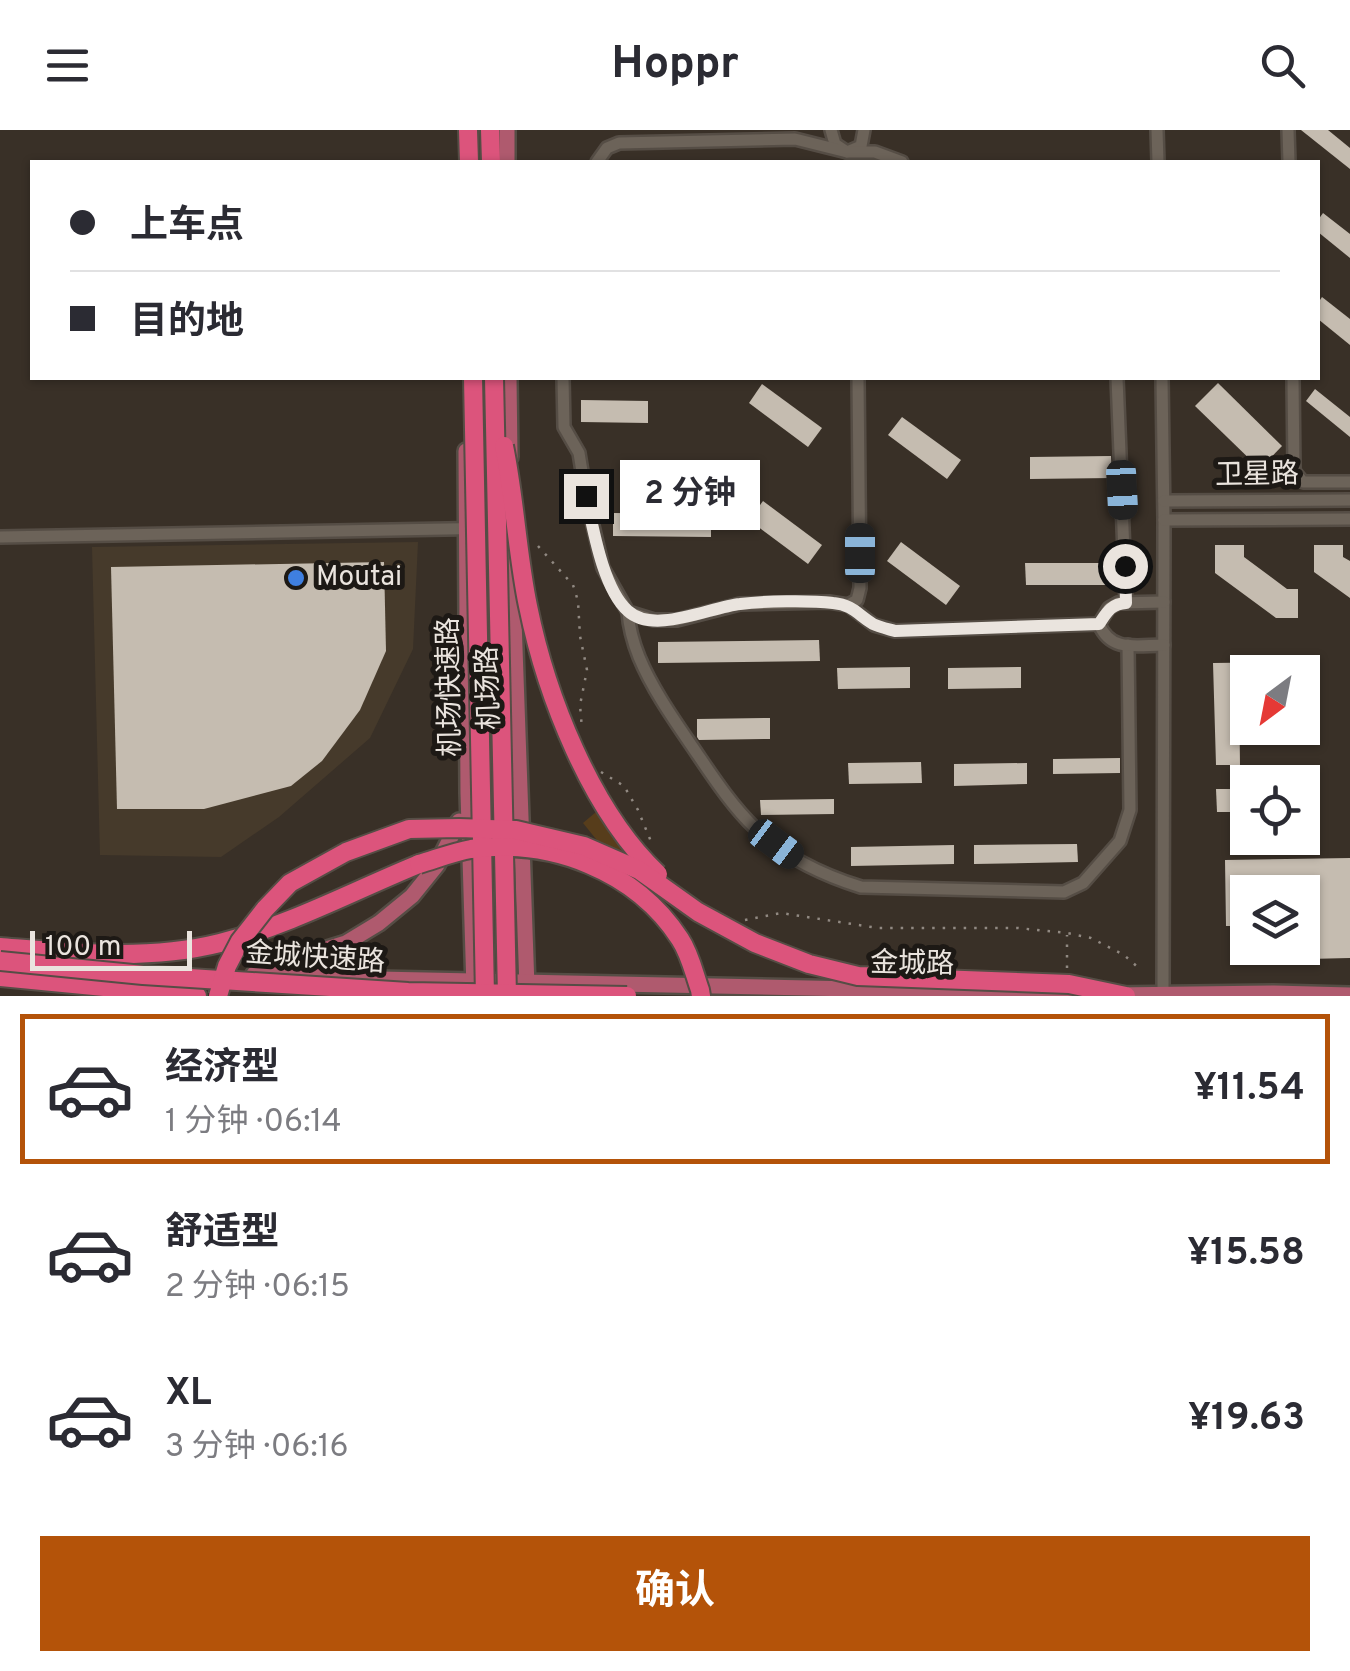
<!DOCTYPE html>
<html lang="zh">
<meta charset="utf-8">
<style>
:root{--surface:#fff;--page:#f7f7f7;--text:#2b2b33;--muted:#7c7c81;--line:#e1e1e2;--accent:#b45309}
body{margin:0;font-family:Overpass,"Noto Sans SC",sans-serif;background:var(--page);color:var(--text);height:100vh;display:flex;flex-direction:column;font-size:38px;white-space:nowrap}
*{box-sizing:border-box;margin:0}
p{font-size:32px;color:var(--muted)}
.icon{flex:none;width:55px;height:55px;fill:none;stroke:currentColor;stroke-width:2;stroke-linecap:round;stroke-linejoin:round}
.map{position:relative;height:866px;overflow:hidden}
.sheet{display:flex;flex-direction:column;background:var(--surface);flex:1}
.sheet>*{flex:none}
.top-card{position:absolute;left:30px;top:30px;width:1290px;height:220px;border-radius:0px;box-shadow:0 2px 8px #0004;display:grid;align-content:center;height:220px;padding:0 40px;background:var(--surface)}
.needle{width:65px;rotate:212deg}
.fabs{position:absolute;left:1230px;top:525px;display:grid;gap:20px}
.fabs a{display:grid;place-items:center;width:90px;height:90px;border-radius:0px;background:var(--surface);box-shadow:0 2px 8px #0004;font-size:50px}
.scale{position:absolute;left:30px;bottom:25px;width:162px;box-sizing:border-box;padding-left:10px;border:5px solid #eae4de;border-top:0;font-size:28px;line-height:35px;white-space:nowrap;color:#eae4de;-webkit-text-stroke:8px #1d1915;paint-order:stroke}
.end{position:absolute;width:45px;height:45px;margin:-22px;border:12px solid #eae4de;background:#111;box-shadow:0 0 0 5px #111}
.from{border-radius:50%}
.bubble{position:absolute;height:70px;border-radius:0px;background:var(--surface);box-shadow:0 2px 8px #0004;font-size:32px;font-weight:700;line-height:70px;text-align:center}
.car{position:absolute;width:30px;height:60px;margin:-30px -15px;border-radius:12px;box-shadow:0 0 8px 2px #0007;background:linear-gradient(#222 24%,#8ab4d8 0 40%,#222 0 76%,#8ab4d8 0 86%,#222 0)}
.top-card b{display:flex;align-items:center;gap:35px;height:95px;font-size:38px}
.top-card b+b{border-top:2px solid var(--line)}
.top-card i{width:25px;height:25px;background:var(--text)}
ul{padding:18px 0 0;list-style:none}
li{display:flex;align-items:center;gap:30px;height:150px;margin:0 20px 15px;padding:0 20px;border:5px solid transparent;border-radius:0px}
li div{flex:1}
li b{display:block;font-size:38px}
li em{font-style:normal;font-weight:700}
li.on{border-color:var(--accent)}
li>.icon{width:90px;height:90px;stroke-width:1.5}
.action{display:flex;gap:20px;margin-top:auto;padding:20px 40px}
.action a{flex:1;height:115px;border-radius:0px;background:var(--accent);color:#fff;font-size:40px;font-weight:700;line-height:115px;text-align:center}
header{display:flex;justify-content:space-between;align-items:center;height:130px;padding:0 40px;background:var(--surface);font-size:45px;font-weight:700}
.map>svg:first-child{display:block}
.built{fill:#463a2b}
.green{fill:#573d1b}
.building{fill:#c5bcb0}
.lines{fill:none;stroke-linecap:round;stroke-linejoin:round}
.minor-casing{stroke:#554d45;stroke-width:16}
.major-casing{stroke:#554d45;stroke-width:20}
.highway-casing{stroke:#554d45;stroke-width:22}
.path{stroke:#918982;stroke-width:2.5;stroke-dasharray:2.5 8;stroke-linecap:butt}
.minor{stroke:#6c6359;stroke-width:11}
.major{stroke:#af5a6e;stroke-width:15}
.highway{stroke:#dc547c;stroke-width:18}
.highway-bridge-casing{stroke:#554d45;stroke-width:22;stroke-linecap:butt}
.highway-bridge{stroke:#dc547c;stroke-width:18}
.route{stroke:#eae4de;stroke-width:12}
.shop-dot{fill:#3f7fe0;stroke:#1d1915;stroke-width:4}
.labels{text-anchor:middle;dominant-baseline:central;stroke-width:10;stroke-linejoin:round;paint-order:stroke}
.street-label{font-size:28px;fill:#eae4de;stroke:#1d1915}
.poi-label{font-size:28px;fill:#eae4de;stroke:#1d1915;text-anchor:start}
</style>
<header><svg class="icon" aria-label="menu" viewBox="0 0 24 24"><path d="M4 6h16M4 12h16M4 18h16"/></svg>Hoppr<svg class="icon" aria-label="search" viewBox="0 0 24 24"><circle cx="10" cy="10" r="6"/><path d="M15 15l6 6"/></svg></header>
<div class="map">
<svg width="1350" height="866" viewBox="0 0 1350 866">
<rect width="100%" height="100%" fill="#393027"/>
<path class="built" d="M 418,412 L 413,519 L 370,608 L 279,687 L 221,727 L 100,725 L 92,417 Z"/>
<path class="green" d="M 608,672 L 647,719 L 621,740 L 583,693 Z"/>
<g class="building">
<path d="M 1301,0 L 1328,0 L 1350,18 L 1350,39 Z"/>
<path d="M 1323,83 L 1350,104 L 1350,128 L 1318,102 L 1318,90 Z"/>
<path d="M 1322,167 L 1350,189 L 1350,215 L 1318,189 L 1318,173 Z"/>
<path d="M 1218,253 L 1282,316 L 1260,339 L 1195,276 Z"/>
<path d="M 762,254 L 822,298 L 808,317 L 749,273 Z"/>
<path d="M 1315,259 L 1350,287 L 1350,307 L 1306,271 Z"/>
<path d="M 581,270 L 648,271 L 648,293 L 581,292 Z"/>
<path d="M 902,287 L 961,330 L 947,349 L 888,305 Z"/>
<path d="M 1111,326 L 1112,348 L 1030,349 L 1030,327 Z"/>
<path d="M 763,371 L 822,415 L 808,434 L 749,390 Z"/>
<path d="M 613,383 L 711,384 L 711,407 L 613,406 Z"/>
<path d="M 901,412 L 960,456 L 946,475 L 887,431 Z"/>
<path d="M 1215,415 L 1244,415 L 1244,427 L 1287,459 L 1298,459 L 1298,488 L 1276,488 L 1215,443 Z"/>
<path d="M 1314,415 L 1343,415 L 1343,427 L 1350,431 L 1350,468 L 1314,442 Z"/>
<path d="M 384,432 L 386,521 L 360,580 L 322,631 L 291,656 L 204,679 L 117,679 L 111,437 Z"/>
<path d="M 1025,433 L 1115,433 L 1116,455 L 1026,455 Z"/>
<path d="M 819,510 L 820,531 L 658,533 L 658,512 Z"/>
<path d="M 1284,532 L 1284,542 L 1248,542 L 1248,558 L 1239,558 L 1240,635 L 1216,635 L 1213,533 Z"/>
<path d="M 910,537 L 910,558 L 838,559 L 837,538 Z"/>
<path d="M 1021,537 L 1021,558 L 948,559 L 948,538 Z"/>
<path d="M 770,588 L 770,609 L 699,610 L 697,607 L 697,589 Z"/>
<path d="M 1120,628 L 1120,643 L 1053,644 L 1053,629 Z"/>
<path d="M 921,632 L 922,653 L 849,654 L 848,633 Z"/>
<path d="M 1027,633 L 1027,654 L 954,656 L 954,634 Z"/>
<path d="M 1216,659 L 1248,659 L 1248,682 L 1217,682 Z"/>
<path d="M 834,669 L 834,684 L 761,685 L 760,670 Z"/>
<path d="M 1077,714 L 1078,732 L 974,734 L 974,715 Z"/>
<path d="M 954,715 L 954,734 L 851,736 L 851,717 Z"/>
<path d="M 1350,728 L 1350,828 L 1308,829 L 1307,795 L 1302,795 L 1302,762 L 1248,762 L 1248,796 L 1226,796 L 1225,730 Z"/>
</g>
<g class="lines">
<defs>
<g id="minor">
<path d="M 831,0 L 835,14 L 847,22 L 861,16 L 864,0"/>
<path d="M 1157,0 L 1158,32"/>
<path d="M 1288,0 L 1289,32"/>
<path d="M 597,32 L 607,18 L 619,13 L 795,9 L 847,22 L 875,22 L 902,32"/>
<path d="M 563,248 L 564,297 L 579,323 L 586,366 L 603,438 L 628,482 L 654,490 L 677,490 L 740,474 L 829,472 L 848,475 L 874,495 L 895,501 L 1099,494"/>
<path d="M 1117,248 L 1126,473"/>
<path d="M 1162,248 L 1164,390 L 1163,866"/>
<path d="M 1293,248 L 1294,341 L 1303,352 L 1350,352"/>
<path d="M 1164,371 L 1350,370"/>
<path d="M 1164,390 L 1350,389"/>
<path d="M 0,407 L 501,398"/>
<path d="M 848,475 L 857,470 L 860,458 L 858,248"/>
<path d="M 628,482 C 629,497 633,512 639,527 C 653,561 677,594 698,625 C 715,650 733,677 755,698 C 784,727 823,745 861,757 L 1064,762 L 1083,753 L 1120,711 L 1130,680 L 1128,515"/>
<path d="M 1164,515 C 1137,515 1111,523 1099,494 L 1109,478 L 1118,473 L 1164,472"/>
</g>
<g id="major">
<path d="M 507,0 L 507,32"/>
<path d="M 509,248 L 510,327"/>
<path d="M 466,321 L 468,663 L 474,858"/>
<path d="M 511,405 L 527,857"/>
<path d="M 259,840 L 346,813 L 379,793 L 412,766 L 437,735 L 459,691"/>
<path d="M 254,844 L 378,849 L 1091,864"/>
<path d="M 1114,865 L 1274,863 L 1350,865"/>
</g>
<g id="highway">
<path d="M 468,0 L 469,32"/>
<path d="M 490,0 L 491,32"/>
<path d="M 0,817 C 74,823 148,831 220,813 C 290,795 353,761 419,734"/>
<path d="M 0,847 L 197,866"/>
</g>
</defs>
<use href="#minor" class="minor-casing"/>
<use href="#major" class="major-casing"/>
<use href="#highway" class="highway-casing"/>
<g class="path">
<path d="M 538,416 L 573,455 L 578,471 L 580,506 L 587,540 L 580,575 L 582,599"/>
<path d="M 601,642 L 624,656 L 638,680 L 652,714"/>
<path d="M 745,790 L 781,783 L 878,798 L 1018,798 L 1067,803 L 1091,808 L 1124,825 L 1141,840"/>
<path d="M 1067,838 L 1067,805"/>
</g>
<use href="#minor" class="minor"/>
<use href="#major" class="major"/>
<use href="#highway" class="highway"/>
<defs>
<g id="highway-bridge">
<path d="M 473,248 L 485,866"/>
<path d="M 494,248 L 507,866"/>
<path d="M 504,316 C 515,369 517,423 528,476 C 546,565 591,681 658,744"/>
<path d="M 419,734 C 436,729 454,722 471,719 C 551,708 636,741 680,809 C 690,824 694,843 700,860 L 701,866"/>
<path d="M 0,831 L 143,845 L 408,862 L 627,866"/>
<path d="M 218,866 L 227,836 L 240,811 L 265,779 L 290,753 L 346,722 L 409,699 L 459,698 L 516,700 L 584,716 L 639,740 L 698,782 L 755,813 L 809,834 L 858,846 L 1069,854 L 1126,866"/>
</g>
</defs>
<use href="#highway-bridge" class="highway-bridge-casing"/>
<use href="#highway-bridge" class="highway-bridge"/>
</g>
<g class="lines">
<path class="route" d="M 586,366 C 593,398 603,459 628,481 C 654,505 710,477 740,474 C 764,471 809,470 833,473 C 853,475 857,484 873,494 C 879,497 888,499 895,501 L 1099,494 C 1107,482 1111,474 1126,473 L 1125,436"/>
</g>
<circle class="shop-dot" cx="296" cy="448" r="10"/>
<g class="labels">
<g class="street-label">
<text transform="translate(1257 346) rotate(-1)">卫星路</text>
<text transform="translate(451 557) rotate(-91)">机场快速路</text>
<text transform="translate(490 558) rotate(-92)">机场路</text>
<text transform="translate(315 829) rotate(4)">金城快速路</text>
<text transform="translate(912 835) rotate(1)">金城路</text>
</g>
<g class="poi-label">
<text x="316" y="448">Moutai</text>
</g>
</g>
</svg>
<div class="fabs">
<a><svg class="needle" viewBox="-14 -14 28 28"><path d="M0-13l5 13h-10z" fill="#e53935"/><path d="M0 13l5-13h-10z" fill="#7c7c81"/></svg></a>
<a><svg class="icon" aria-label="locate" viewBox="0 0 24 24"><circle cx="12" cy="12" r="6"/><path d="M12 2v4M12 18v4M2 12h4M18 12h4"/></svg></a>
<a><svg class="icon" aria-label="layers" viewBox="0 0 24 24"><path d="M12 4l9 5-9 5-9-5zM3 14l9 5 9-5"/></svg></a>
</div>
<div class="scale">100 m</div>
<i class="end from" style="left:1125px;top:436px"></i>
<i class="end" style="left:586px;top:366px"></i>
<div class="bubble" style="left:620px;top:330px;width:140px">2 分钟</div>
<i class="car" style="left:1122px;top:360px;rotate:177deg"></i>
<i class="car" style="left:860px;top:423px;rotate:0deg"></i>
<i class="car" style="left:776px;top:714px;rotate:127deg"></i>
<div class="top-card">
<b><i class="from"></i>上车点</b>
<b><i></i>目的地</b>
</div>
</div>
<section class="sheet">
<ul>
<li class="on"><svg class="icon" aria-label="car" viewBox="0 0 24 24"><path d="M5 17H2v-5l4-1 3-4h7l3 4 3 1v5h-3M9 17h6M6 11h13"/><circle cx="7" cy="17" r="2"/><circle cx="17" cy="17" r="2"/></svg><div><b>经济型</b><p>1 分钟 · 06:14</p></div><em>¥11.54</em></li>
<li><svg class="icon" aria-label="car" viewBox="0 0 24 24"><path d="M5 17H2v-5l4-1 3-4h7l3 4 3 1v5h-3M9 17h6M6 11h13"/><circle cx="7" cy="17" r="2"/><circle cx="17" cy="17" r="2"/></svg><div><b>舒适型</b><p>2 分钟 · 06:15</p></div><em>¥15.58</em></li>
<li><svg class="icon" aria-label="car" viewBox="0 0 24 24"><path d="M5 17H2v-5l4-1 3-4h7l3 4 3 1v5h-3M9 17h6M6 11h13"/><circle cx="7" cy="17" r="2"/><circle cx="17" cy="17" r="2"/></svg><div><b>XL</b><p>3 分钟 · 06:16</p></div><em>¥19.63</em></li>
</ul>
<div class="action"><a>确认</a></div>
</section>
